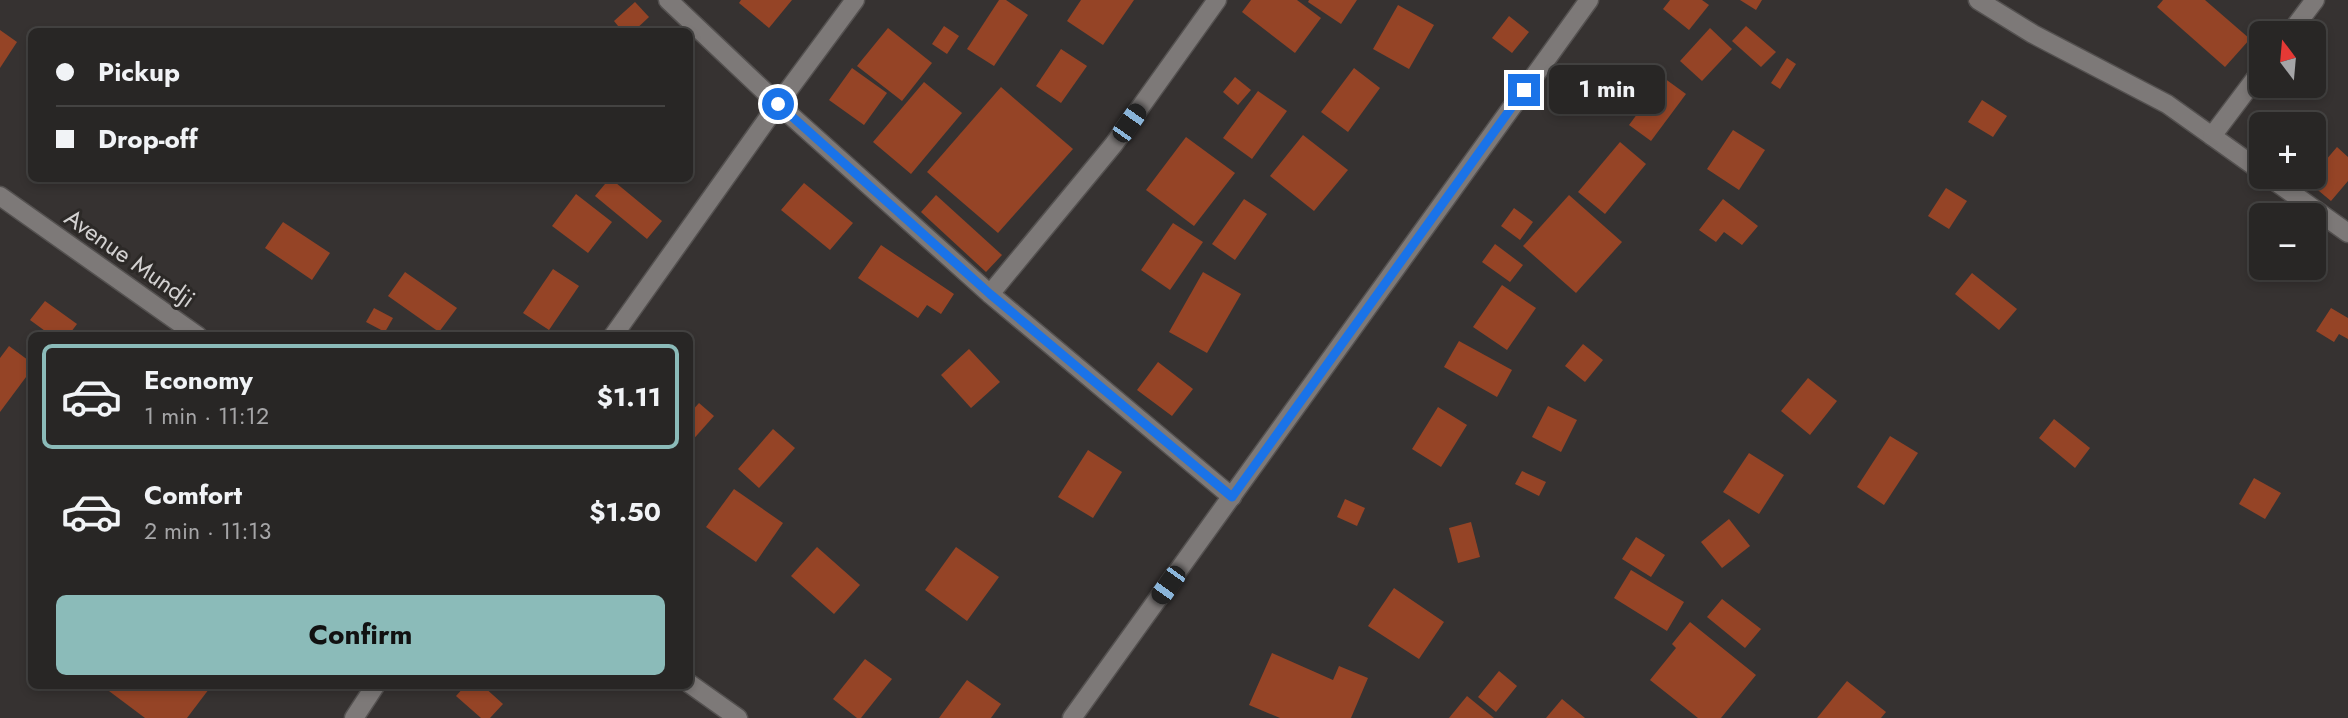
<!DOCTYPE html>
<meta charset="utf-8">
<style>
:root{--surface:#282625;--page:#343232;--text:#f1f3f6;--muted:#a5a5a7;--line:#444342;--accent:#8bbbb9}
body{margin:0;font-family:Jost,sans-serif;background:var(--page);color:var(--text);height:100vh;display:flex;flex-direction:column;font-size:26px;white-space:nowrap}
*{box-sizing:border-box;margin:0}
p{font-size:23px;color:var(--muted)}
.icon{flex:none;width:38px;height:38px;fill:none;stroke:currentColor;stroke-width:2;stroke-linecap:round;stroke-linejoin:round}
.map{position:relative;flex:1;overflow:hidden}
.side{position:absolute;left:28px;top:332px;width:665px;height:357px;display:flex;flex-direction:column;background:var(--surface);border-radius:10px;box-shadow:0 4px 10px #0003,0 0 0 2px var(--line)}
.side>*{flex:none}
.banner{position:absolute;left:28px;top:28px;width:665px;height:154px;border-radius:10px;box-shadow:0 4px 10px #0003,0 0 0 2px var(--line);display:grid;align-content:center;height:154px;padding:0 28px;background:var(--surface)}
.needle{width:46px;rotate:344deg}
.buttons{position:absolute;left:2249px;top:21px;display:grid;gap:14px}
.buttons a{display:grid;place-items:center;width:77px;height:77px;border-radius:10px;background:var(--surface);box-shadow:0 4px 10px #0003,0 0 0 2px var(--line);font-size:35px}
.end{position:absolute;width:32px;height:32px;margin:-16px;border:9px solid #1a73e8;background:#fff;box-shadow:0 0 0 4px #fff}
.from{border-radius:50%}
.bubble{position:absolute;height:49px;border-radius:10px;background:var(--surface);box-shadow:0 4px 10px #0003,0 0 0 2px var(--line);font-size:23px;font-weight:700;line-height:49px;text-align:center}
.car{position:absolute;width:21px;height:42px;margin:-21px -10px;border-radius:9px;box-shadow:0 0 5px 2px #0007;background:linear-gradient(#222 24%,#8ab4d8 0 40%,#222 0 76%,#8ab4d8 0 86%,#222 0)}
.banner b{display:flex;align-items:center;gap:24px;height:66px;font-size:26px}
.banner b+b{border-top:2px solid var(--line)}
.banner i{width:18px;height:18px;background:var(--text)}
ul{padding:12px 0 0;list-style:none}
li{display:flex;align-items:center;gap:21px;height:105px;margin:0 14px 10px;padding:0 14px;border:4px solid transparent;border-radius:10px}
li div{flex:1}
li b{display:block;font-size:26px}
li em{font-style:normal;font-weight:700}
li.active{border-color:var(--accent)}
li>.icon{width:63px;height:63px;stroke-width:1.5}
.cta{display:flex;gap:14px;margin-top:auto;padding:14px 28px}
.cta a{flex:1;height:80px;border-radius:10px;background:var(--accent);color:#111;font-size:28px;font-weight:700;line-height:80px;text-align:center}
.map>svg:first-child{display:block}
.building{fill:#954426}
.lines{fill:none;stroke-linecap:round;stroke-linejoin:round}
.minor-casing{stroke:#545150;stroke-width:21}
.tertiary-casing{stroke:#545150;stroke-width:21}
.minor{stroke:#7d7978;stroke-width:18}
.tertiary{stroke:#7d7978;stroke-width:18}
.route{stroke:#1a73e8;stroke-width:9}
.labels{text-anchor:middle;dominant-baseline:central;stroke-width:6;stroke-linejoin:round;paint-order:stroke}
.street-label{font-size:24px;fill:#d3d1d1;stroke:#2c2927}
</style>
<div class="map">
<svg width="2348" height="718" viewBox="0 0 2348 718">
<rect width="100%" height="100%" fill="#363231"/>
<g class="building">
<path d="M 741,0 L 792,0 L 769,28 L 739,3 Z"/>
<path d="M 999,0 L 1006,0 L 1028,15 L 994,66 L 967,49 Z"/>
<path d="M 1081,0 L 1134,0 L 1103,45 L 1067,21 Z"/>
<path d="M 1251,0 L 1297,0 L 1321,18 L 1295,53 L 1242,12 Z"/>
<path d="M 1309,0 L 1357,0 L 1341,24 L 1308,2 Z"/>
<path d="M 1670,0 L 1702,0 L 1709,5 L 1689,30 L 1663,9 Z"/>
<path d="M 1740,0 L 1762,0 L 1756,10 Z"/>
<path d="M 2163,0 L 2205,0 L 2250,39 L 2225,67 L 2157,7 Z"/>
<path d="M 635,2 L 649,17 L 633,32 L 623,32 L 614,21 Z"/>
<path d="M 1398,5 L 1434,25 L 1409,69 L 1373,49 Z"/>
<path d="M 1509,16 L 1529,32 L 1512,53 L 1492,38 Z"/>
<path d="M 944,26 L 959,36 L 947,54 L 932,44 Z"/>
<path d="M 1746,26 L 1776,52 L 1761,67 L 1732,41 Z"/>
<path d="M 888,28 L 932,63 L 902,101 L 857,66 Z"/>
<path d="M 1710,28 L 1732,49 L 1702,81 L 1680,61 Z"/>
<path d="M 0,30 L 17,42 L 0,68 Z"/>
<path d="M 1061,49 L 1087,66 L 1061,103 L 1036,86 Z"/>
<path d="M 1787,58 L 1796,64 L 1780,89 L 1771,83 Z"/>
<path d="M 852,68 L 887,93 L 864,125 L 829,100 Z"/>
<path d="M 1354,68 L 1380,88 L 1348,132 L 1321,112 Z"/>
<path d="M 1235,77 L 1251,90 L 1238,105 L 1223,92 Z"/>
<path d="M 1664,78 L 1686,94 L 1651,141 L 1629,125 Z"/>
<path d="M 924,82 L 962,113 L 911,174 L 873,142 Z"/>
<path d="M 1001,87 L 1073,149 L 998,233 L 927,172 Z"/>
<path d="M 1258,91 L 1287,111 L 1252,159 L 1223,138 Z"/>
<path d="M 1982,100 L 2007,116 L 1993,137 L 1968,122 Z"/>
<path d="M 1733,130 L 1765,150 L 1739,190 L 1707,169 Z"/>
<path d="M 1303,135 L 1348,170 L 1314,211 L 1270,176 Z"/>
<path d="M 1186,137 L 1235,173 L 1194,226 L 1146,190 Z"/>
<path d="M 1620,142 L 1646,164 L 1605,214 L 1578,192 Z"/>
<path d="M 2337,147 L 2348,157 L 2348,181 L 2331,201 L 2307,181 L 2314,177 L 2314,174 Z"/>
<path d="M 610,178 L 662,221 L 647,239 L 595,196 Z"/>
<path d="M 804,183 L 853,223 L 830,250 L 781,210 Z"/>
<path d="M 1946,188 L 1967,201 L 1949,229 L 1928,216 Z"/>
<path d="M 576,194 L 612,222 L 588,253 L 552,226 Z"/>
<path d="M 936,195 L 1002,255 L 986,272 L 921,212 Z"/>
<path d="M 1569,195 L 1622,242 L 1576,293 L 1523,246 Z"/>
<path d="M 1244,199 L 1267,214 L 1235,260 L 1212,244 Z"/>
<path d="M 1723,199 L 1758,226 L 1742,245 L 1724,232 L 1716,242 L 1699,230 Z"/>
<path d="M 1514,208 L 1533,222 L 1520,240 L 1501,226 Z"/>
<path d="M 283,222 L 330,253 L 312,280 L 265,248 Z"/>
<path d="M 1173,223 L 1203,242 L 1170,290 L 1141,270 Z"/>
<path d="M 1495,244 L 1523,265 L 1510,282 L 1482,262 Z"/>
<path d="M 881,245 L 954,294 L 941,314 L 927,305 L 918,318 L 858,278 Z"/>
<path d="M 553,269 L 579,286 L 549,330 L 523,313 Z"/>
<path d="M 405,272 L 457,308 L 439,332 L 388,296 Z"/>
<path d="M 1203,272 L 1241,294 L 1207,353 L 1169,332 Z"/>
<path d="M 1972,273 L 2017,309 L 1999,330 L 1955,294 Z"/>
<path d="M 1502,285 L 1536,308 L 1507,350 L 1473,327 Z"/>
<path d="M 45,301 L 77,324 L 68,336 L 52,336 L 30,320 Z"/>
<path d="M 374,308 L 393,318 L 385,332 L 366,322 Z"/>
<path d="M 2331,308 L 2348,318 L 2348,339 L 2339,334 L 2334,342 L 2316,331 Z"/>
<path d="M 1459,341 L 1512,370 L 1497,397 L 1444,367 Z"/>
<path d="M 1583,344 L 1603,360 L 1585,382 L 1565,366 Z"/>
<path d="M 9,346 L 32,363 L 32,369 L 0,412 L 0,358 Z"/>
<path d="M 969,349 L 1000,382 L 971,408 L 941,375 Z"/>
<path d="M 1158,362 L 1193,389 L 1172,416 L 1137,390 Z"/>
<path d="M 1808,378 L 1837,401 L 1810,435 L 1781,411 Z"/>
<path d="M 699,403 L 714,416 L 690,443 L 690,413 Z"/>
<path d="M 1548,406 L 1577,420 L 1561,452 L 1532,437 Z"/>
<path d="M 1438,407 L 1467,425 L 1441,467 L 1412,449 Z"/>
<path d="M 2054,419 L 2090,448 L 2075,468 L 2039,438 Z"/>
<path d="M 773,429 L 795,448 L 759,488 L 738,469 Z"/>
<path d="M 1890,436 L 1918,453 L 1884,505 L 1857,487 Z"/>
<path d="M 1088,450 L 1122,472 L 1093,518 L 1058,497 Z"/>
<path d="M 1749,453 L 1784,475 L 1759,514 L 1723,492 Z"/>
<path d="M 1522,471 L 1546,482 L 1539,496 L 1515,484 Z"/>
<path d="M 2254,478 L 2281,493 L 2265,519 L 2239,504 Z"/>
<path d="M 734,489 L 783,523 L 756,562 L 706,527 Z"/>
<path d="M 1345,499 L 1365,508 L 1357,526 L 1337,517 Z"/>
<path d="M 1729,519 L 1750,546 L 1722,568 L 1701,542 Z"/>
<path d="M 1471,522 L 1480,557 L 1458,563 L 1449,528 Z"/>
<path d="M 1636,537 L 1665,555 L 1651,577 L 1622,559 Z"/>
<path d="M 817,547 L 860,585 L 834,614 L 791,576 Z"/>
<path d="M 956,547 L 999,577 L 967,621 L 925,590 Z"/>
<path d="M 1631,570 L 1684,602 L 1667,631 L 1614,598 Z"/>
<path d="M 1394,588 L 1444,622 L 1419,659 L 1368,626 Z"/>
<path d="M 1722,599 L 1761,629 L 1745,648 L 1707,617 Z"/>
<path d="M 1690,622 L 1756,675 L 1721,718 L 1698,718 L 1650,680 L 1676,648 L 1672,644 Z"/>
<path d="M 1272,653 L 1333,680 L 1339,666 L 1368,678 L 1351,718 L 1280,718 L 1249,705 Z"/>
<path d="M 865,659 L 892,679 L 861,718 L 857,718 L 833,699 Z"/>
<path d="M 1499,671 L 1517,686 L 1496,712 L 1478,697 Z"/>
<path d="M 967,680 L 1001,704 L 991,718 L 939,718 Z"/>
<path d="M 1847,681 L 1886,712 L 1881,718 L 1817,718 Z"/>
<path d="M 106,686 L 206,686 L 209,689 L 187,718 L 145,718 L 105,688 Z"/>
<path d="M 465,686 L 483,686 L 503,704 L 490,718 L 481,718 L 456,696 Z"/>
<path d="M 1467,696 L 1494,718 L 1449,718 Z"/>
<path d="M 1562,699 L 1585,718 L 1546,718 Z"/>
</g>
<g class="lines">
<defs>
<g id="minor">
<path d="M 668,0 L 778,104 L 990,294 L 1232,497"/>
<path d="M 1978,0 L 2033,34 L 2167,104 L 2261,171"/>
<path d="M 2290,33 L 2315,0"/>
<path d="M 2212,136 L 2261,71"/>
<path d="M 2269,177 L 2348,233"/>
<path d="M 990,294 L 1114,144 L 1217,0"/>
<path d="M 613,336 L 778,104 L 855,0"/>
<path d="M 354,718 L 375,686"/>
</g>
<g id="tertiary">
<path d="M 0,196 L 198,336"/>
<path d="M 690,684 L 738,718"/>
<path d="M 1072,718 L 1589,0"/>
</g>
</defs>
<use href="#minor" class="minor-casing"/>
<use href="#tertiary" class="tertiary-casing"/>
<use href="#minor" class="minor"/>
<use href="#tertiary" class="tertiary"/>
</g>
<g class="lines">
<path class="route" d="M 778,104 L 990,294 L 1232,497 L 1524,90"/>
</g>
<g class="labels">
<g class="street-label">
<text transform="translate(130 258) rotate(35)">Avenue Mundji</text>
</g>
</g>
</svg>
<div class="buttons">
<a><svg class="needle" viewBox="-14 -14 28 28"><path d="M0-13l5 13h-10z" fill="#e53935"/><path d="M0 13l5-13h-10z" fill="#a5a5a7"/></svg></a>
<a>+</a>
<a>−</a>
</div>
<i class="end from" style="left:778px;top:104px"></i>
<i class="end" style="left:1524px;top:90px"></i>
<div class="bubble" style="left:1549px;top:65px;width:116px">1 min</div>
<i class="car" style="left:1129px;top:123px;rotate:35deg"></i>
<i class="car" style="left:1168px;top:585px;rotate:216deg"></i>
<div class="banner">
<b><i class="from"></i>Pickup</b>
<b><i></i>Drop-off</b>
</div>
<section class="side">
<ul>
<li class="active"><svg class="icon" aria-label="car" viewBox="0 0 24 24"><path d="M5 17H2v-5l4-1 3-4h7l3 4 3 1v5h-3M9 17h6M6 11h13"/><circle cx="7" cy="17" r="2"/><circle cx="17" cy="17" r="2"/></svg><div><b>Economy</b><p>1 min · 11:12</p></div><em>$1.11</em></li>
<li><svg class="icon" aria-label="car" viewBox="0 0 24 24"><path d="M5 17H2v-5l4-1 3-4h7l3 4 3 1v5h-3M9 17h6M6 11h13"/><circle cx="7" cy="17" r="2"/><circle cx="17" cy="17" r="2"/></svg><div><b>Comfort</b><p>2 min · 11:13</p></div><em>$1.50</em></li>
</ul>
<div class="cta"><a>Confirm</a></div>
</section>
</div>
